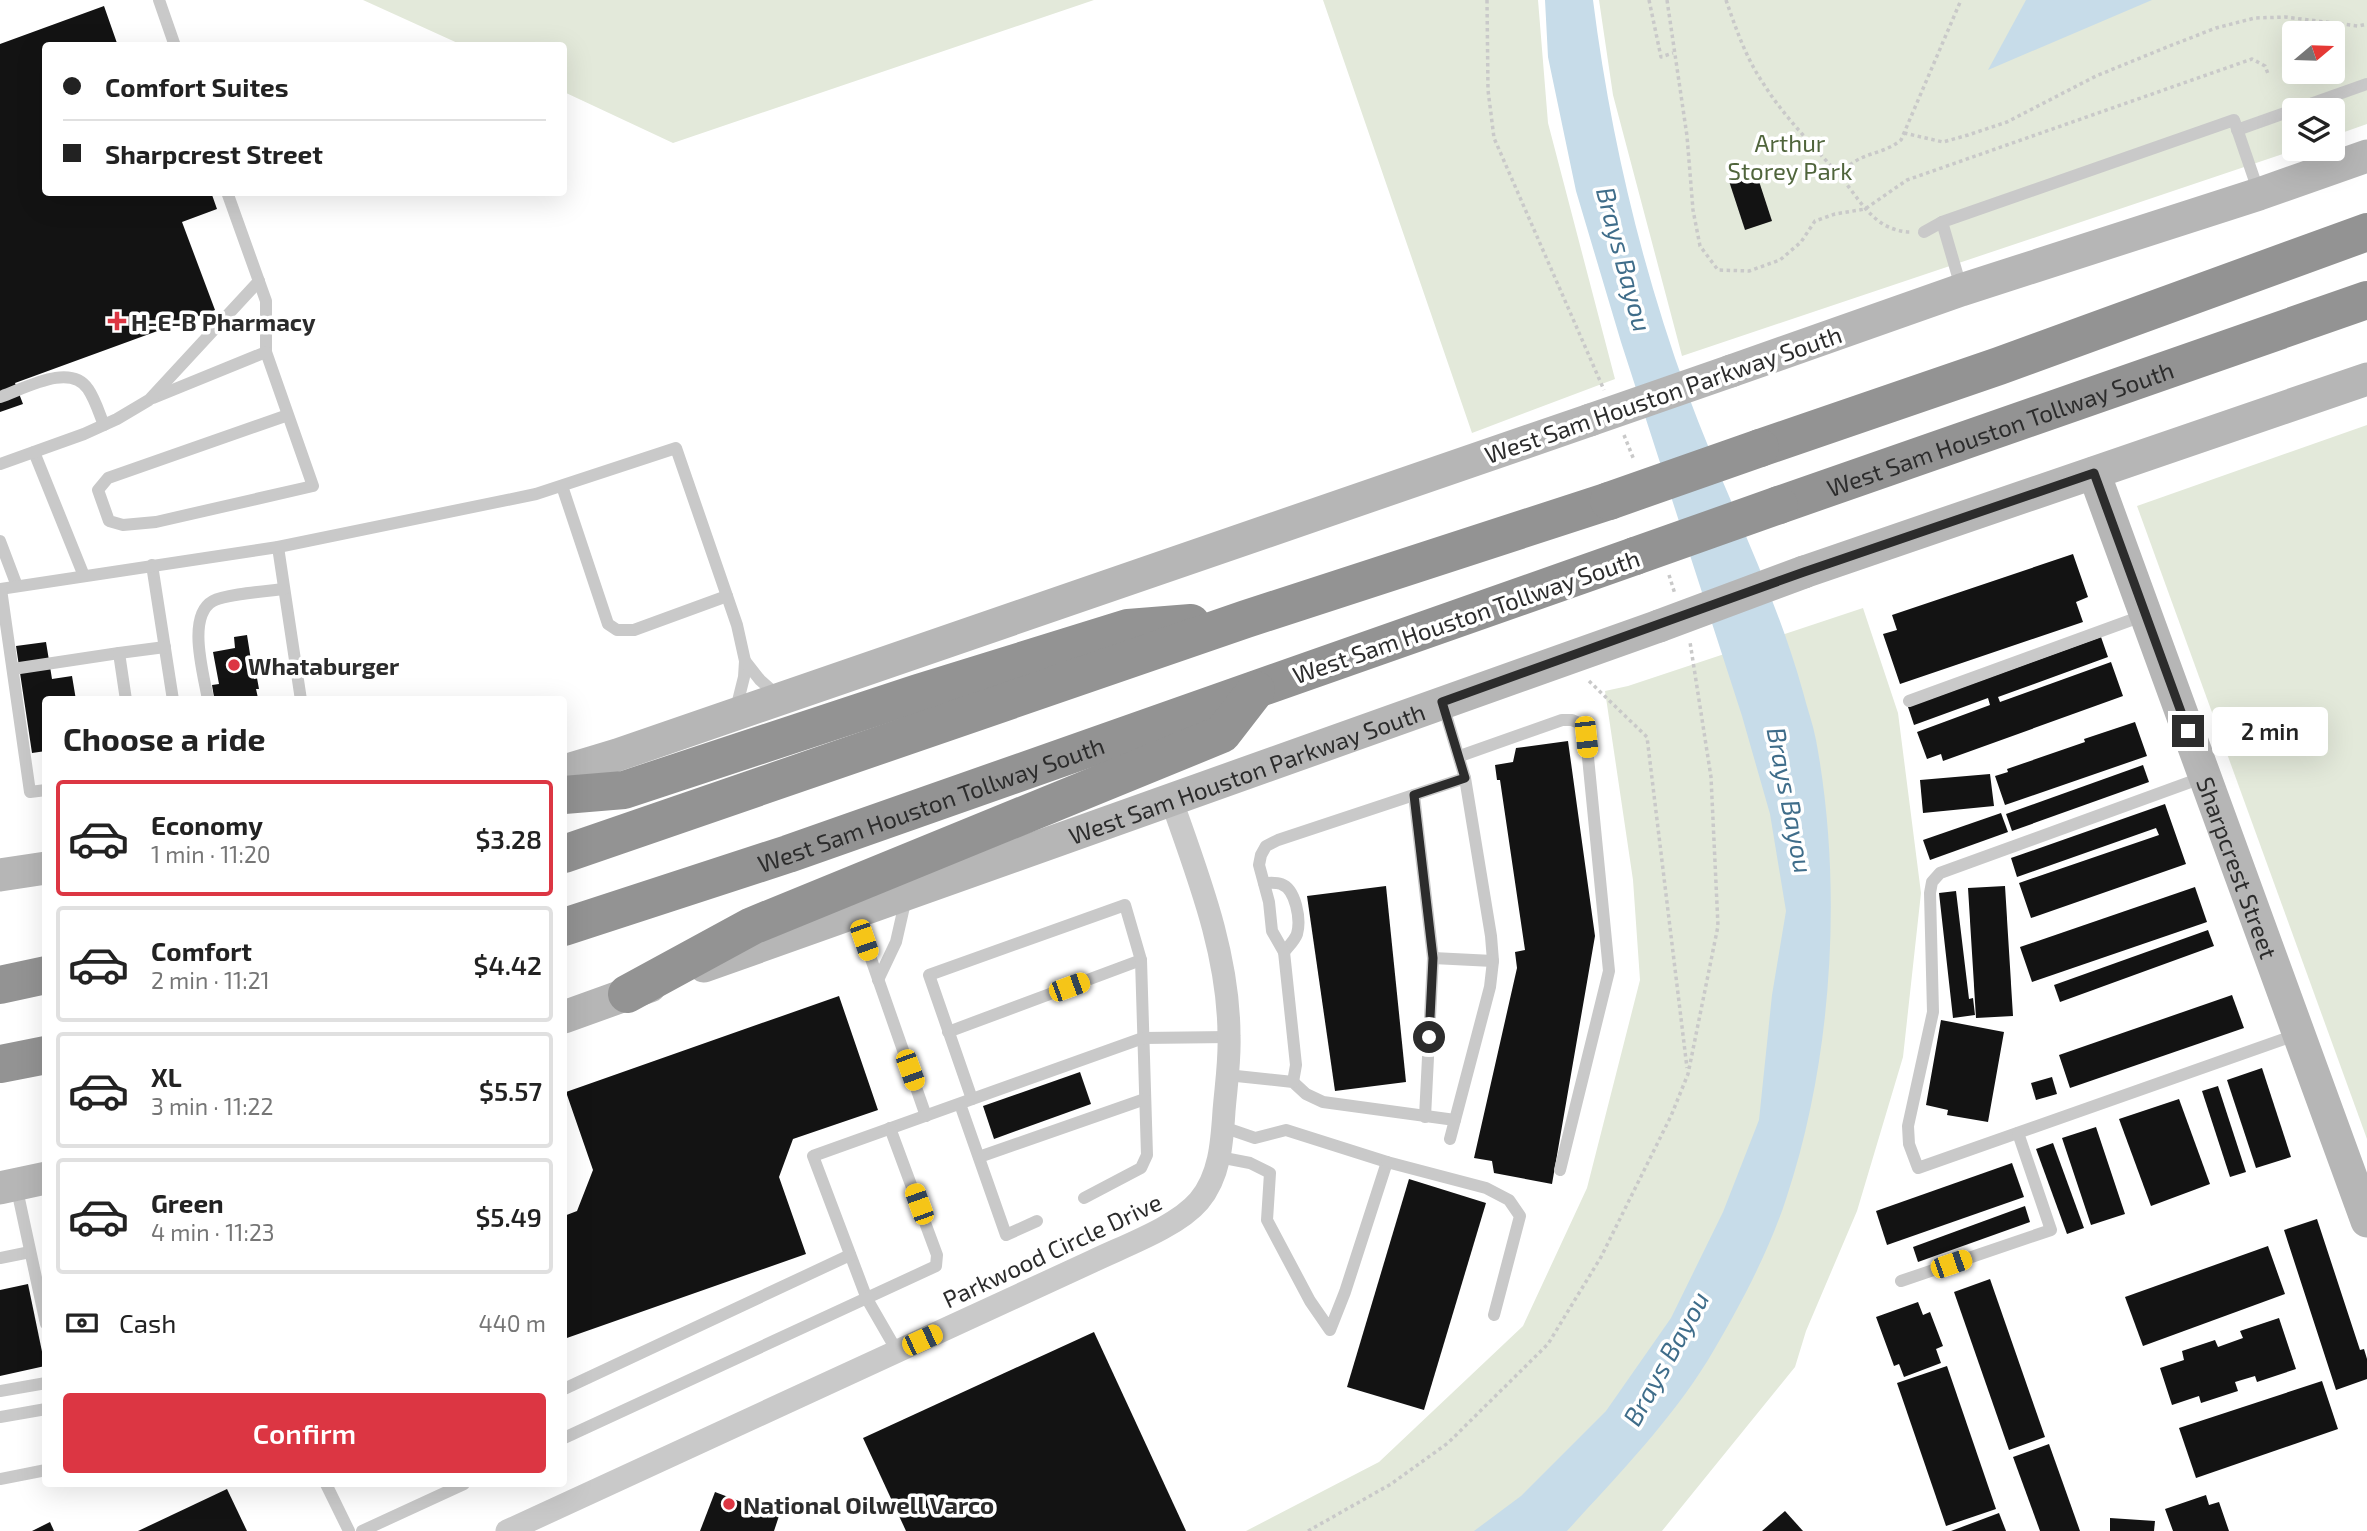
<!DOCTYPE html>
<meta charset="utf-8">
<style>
:root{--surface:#fff;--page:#f6f6f6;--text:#222;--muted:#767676;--line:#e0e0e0;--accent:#dc3643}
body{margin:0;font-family:"Exo 2",sans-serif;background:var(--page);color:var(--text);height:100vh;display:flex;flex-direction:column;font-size:26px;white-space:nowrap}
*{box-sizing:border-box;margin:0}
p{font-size:23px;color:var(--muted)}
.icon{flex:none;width:38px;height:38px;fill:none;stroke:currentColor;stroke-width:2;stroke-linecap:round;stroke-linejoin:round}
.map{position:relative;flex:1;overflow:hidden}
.side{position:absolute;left:42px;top:696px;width:525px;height:791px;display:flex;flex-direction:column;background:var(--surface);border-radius:7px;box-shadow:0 7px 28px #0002}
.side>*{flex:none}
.guide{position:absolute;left:42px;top:42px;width:525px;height:154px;border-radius:7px;box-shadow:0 7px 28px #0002;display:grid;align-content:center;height:154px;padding:0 21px;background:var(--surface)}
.needle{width:46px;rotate:71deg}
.controls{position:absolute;left:2282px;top:21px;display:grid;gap:14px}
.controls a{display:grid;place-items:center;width:63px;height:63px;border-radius:7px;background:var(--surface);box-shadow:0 7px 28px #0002;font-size:35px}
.end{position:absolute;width:32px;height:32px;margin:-16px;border:9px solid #2c2c2c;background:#fff;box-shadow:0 0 0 4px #fff}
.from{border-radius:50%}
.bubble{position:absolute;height:49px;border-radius:7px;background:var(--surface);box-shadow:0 7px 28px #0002;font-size:23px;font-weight:600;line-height:49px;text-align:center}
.car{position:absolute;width:21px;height:42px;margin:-21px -10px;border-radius:9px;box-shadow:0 0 5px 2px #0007;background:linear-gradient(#f5c518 24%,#345 0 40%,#f5c518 0 76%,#345 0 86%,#f5c518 0)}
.guide b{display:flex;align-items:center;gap:24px;height:66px;font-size:26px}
.guide b+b{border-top:2px solid var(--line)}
.guide i{width:18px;height:18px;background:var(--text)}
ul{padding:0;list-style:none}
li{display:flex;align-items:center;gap:21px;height:116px;margin:0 14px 10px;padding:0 7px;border:4px solid var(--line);border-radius:7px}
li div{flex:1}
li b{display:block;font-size:26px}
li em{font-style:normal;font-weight:600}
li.selected{border-color:var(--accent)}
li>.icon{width:63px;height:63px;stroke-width:1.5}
h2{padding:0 21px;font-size:32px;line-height:84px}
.pay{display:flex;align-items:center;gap:18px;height:77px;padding:0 21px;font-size:26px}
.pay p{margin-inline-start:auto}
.cta{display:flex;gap:14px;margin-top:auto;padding:14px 21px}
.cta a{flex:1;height:80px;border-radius:7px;background:var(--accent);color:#fff;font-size:28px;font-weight:600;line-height:80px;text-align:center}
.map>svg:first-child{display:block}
.green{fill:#e3e9da;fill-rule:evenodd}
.water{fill:#c7dce9}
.building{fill:#131313}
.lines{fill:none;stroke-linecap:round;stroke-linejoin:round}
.path{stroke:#c9c9c9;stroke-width:3.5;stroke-dasharray:3.5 3.5;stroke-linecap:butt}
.lane{stroke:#c9c9c9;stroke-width:12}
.street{stroke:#c9c9c9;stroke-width:23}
.secondary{stroke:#b6b6b6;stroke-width:33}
.highway{stroke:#939393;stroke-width:38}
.secondary-bridge{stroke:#b6b6b6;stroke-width:33}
.highway-bridge{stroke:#939393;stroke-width:38}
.route{stroke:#2c2c2c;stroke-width:9}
.poi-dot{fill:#dc3643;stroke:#fff;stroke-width:2.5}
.labels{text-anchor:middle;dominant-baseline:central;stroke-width:7;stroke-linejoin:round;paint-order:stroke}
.park-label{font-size:24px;fill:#50653c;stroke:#fff}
.poi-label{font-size:24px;font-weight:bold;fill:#2c2c2c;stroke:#fff;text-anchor:start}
.street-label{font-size:24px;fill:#2c2c2c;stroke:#fff}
.water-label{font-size:26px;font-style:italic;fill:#3f6d8a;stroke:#fff}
</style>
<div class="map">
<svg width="2367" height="1531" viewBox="0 0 2367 1531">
<rect width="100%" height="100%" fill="#fff"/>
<g class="green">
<path d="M 363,0 L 1094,0 L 673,143 L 564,92 L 564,46 L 462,45 Z"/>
<path d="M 1323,0 L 1538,0 L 1548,123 L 1615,379 L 1472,433 Z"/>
<path d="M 1599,0 L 2367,0 L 2367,124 L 2333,136 L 2333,110 L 2294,110 L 2294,149 L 2298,149 L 1682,356 L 1613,95 ZM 2294,33 L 2333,33 L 2333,72 L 2294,72 Z"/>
<path d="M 2367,425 L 2367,1139 L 2137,506 Z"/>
<path d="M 1863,608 L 1898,713 L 1921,893 L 1903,1057 L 1857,1211 L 1806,1331 L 1795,1367 L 1662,1531 L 1246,1531 L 1379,1462 L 1523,1326 L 1587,1188 L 1640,980 L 1633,880 L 1605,691 L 1628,686 Z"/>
</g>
<g class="water">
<path d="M 1545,0 L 1593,0 C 1610,134 1641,266 1687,392 C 1724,493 1774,588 1803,692 C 1807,708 1813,724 1816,740 C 1843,884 1833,1057 1787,1196 C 1770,1250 1737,1312 1708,1360 C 1669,1423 1617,1476 1567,1531 L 1474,1531 L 1521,1496 L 1606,1411 L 1671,1318 L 1723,1212 L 1759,1120 L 1772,995 L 1786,911 L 1770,814 L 1742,716 L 1621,342 L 1576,191 L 1548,57 Z"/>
<path d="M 2026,0 L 2152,0 L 1988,70 Z"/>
</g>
<g class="building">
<path d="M 104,6 L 118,46 L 46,46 L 46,192 L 211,192 L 217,209 L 182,222 L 215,310 L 15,383 L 23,404 L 0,412 L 0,44 Z"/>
<path d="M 1755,169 L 1772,221 L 1745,230 L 1728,178 Z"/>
<path d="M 2073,554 L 2088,597 L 2076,602 L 2083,622 L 1900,684 L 1883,634 L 1897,630 L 1892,615 Z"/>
<path d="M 247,635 L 254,679 L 257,678 L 259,689 L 256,689 L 258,698 L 221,700 L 221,696 L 214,697 L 212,685 L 219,684 L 213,652 L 235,648 L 234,637 Z"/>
<path d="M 2101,637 L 2108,657 L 1998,697 L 2000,702 L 2111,662 L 2123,696 L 1943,761 L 1941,754 L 1927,759 L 1917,732 L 1990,705 L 1988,698 L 1914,725 L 1908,707 Z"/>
<path d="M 46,642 L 52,679 L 72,676 L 76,700 L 46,700 L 46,751 L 32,753 L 16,646 Z"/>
<path d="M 2135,722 L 2147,756 L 2005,805 L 1995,776 L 2008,772 L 2007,769 L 2085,742 L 2084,739 Z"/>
<path d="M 1568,741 L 1595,936 L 1552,1184 L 1494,1173 L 1492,1161 L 1474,1158 L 1517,968 L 1515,952 L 1525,950 L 1500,780 L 1497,780 L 1495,765 L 1513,762 L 1516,748 Z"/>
<path d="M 2143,765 L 2149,782 L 2012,831 L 2006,814 Z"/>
<path d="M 1990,774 L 1994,806 L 1923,813 L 1920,780 Z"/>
<path d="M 2165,804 L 2186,864 L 2031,918 L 2019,883 L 2159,835 L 2156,828 L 2017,877 L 2011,858 Z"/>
<path d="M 2001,813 L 2008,832 L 1930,860 L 1923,840 Z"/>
<path d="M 1386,886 L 1406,1082 L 1335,1091 L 1307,896 Z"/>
<path d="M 2005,886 L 2013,1016 L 1976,1018 L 1968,888 Z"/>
<path d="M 2195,887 L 2207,922 L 2032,982 L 2020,947 Z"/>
<path d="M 1956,891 L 1969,999 L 1973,998 L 1975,1015 L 1953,1018 L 1939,893 Z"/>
<path d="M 2208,930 L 2214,946 L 2060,1002 L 2054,985 Z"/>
<path d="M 2232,995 L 2244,1028 L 2070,1088 L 2059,1055 Z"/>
<path d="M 839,996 L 878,1110 L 793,1139 L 779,1177 L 806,1254 L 564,1339 L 564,1216 L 577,1211 L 593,1170 L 566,1092 Z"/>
<path d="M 1941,1020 L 2004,1032 L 1988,1122 L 1947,1115 L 1948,1110 L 1926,1105 Z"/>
<path d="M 2262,1068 L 2291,1157 L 2256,1168 L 2227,1080 Z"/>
<path d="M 1080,1072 L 1091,1104 L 994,1139 L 983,1106 Z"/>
<path d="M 2052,1077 L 2057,1094 L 2036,1100 L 2031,1083 Z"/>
<path d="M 2218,1086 L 2246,1172 L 2230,1177 L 2202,1091 Z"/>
<path d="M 2179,1099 L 2210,1184 L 2151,1206 L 2119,1119 Z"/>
<path d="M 2096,1127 L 2125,1214 L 2091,1225 L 2062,1138 Z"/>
<path d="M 2053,1143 L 2084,1228 L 2067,1234 L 2036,1149 Z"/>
<path d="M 2012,1163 L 2024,1197 L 1887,1245 L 1876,1211 Z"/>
<path d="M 1409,1179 L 1486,1203 L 1424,1410 L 1347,1387 Z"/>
<path d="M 2025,1206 L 2030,1222 L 1918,1262 L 1913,1247 Z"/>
<path d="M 2317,1219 L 2360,1350 L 2364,1349 L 2367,1359 L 2367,1379 L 2336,1390 L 2284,1230 Z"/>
<path d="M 2268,1246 L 2285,1294 L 2143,1346 L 2125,1297 Z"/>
<path d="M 1990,1279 L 2045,1437 L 2009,1450 L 1954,1292 Z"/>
<path d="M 28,1284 L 45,1366 L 0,1376 L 0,1290 Z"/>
<path d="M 1918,1302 L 1923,1315 L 1930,1312 L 1943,1346 L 1936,1349 L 1941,1363 L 1904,1377 L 1899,1364 L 1894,1366 L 1876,1317 Z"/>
<path d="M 2279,1318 L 2296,1369 L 2257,1382 L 2255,1376 L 2235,1382 L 2238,1391 L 2201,1403 L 2199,1396 L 2172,1405 L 2160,1368 L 2184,1360 L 2182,1351 L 2215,1340 L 2218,1347 L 2243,1338 L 2240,1331 Z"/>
<path d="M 1094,1332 L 1186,1531 L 906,1531 L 863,1438 Z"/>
<path d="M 1947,1366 L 1996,1509 L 1946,1526 L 1897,1383 Z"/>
<path d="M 2322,1381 L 2338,1429 L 2196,1478 L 2179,1428 Z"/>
<path d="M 2049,1444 L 2080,1531 L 2040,1531 L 2013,1457 Z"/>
<path d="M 227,1489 L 247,1531 L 138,1531 Z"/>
<path d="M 715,1492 L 779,1516 L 774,1531 L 700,1531 Z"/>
<path d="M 2206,1495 L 2209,1505 L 2219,1502 L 2229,1531 L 2173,1531 L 2165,1509 Z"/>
<path d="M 1785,1511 L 1803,1531 L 1762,1531 Z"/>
<path d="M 1999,1513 L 2006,1531 L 1951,1531 Z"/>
<path d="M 2110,1518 L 2155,1521 L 2154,1531 L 2110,1531 Z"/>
<path d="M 50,1522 L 54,1531 L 32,1531 Z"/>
</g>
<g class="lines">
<g class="path">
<path d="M 1487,0 L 1488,90 L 1494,138 L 1604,390"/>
<path d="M 1649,0 L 1661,57 L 1673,53"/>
<path d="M 1667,0 L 1687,136 L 1693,210 L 1700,246 L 1718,270 L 1749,271 L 1780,260 L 1801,242 L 1815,221 L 1835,214 L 1865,209 L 1907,180 L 2252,59 L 2265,66 L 2269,76"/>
<path d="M 1726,0 C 1736,29 1746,58 1763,83 C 1784,117 1812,144 1838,174 C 1853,190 1862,209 1880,222 C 1888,228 1900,232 1910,232"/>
<path d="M 1904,133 L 1943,142 L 1968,135 L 2007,122 L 2096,76 L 2172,45 L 2216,28 L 2255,18 L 2285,17 L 2358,26 L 2367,24"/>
<path d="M 1840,175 C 1860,150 1880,157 1901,140 L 1961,0"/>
<path d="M 1624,435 L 1634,460"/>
<path d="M 1669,575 L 1675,594"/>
<path d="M 1589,681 L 1647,737 L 1687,1068"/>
<path d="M 1308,1531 L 1391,1484 L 1448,1443 L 1548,1344 L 1601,1257 L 1671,1116 L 1688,1074 L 1718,926 L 1711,777 L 1690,642"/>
</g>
<g class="lane">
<path d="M 159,0 L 175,46"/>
<path d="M 2237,130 L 2367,84"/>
<path d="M 227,192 L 266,301 L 266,352 L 313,486 L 156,522 L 123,525 L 109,521 L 98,490 L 108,478 L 288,415"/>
<path d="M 1924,232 L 1942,222"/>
<path d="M 1961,287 L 1942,222 L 2234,120 L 2259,193"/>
<path d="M 0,397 C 24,389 70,362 88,389 C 95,399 99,413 104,425"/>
<path d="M 153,398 L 266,352"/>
<path d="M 34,452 L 84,576"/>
<path d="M 0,464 L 84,434 L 117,419 L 149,400 L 259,281"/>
<path d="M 562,486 L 608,624 L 617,630 L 634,630 L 727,596"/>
<path d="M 0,541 L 17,586"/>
<path d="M 278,547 L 301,700"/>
<path d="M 152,565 L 173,700"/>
<path d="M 0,589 L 278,547 L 536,494 L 676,448 L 737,625 L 745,661 L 744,677 L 736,709"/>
<path d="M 1,589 L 30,792 L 46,790"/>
<path d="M 745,661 L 760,680 L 778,696"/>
<path d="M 13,669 L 119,653"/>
<path d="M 126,700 L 119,653 L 165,647"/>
<path d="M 208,700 C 204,675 186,616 213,601 C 225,594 269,591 284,589"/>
<path d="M 1909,701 L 2145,615"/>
<path d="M 1443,705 L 1465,778 L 1491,936 L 1493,961 L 1490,987 L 1450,1139"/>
<path d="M 1460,756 L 1562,720 L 1572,720 L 1581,724 L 1586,737 L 1609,971 L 1560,1170"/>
<path d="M 2204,777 L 1940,873 L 1932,882 L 1930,893 L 1933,1012 L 1908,1126 L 1909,1144 L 1918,1168 L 2298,1034"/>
<path d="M 1414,795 L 1433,958 L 1425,1117"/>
<path d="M 1264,883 C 1269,883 1276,882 1281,884 C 1296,889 1301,920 1297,934 C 1295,940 1288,947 1284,952"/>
<path d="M 855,913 L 926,1116"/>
<path d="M 1433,958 L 1493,961"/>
<path d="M 878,980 L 896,942 L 906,898"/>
<path d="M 948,1032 L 1141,960"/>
<path d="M 1227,1075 L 1293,1082 L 1306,1094 L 1323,1102 L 1455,1120"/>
<path d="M 1293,1082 L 1296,1065 L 1284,952 L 1272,931 L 1269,902 L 1259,865 L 1261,855 L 1266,846 L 1278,840 L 1465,778"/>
<path d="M 972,1099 L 929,975 L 1125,905 L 1141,960 L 1147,1155 L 1141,1168 L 1084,1198"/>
<path d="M 960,1104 L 1006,1235 L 1037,1221"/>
<path d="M 979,1157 L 1145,1099"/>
<path d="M 1219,1157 L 1250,1163 L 1270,1173 L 1267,1220 L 1310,1301 L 1330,1330 L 1345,1292 L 1387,1162 L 1286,1130 L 1255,1138 L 1223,1127"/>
<path d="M 1387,1162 L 1486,1188 L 1509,1200 L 1520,1216 L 1494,1315"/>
<path d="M 16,1185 L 46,1324"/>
<path d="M 0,1258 L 30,1252"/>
<path d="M 1901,1281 L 2051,1230 L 2018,1133"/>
<path d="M 897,1351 L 867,1299 L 813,1156 L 1143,1038 L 1229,1037"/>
<path d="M 564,1389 L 850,1255"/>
<path d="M 0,1391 L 46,1383"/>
<path d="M 0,1417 L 46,1409"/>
<path d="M 564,1438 L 936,1266 L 937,1255 L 890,1128"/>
<path d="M 0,1479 L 46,1470"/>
<path d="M 326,1484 L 349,1531"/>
<path d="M 362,1531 L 464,1484"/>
</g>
<path class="street" d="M 507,1531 L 1093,1261 C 1124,1246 1177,1227 1199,1201 C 1220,1176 1222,1142 1224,1111 C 1226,1086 1230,1061 1229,1036 C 1229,954 1198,876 1171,799"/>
<g class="secondary">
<path d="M 1731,371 L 1961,290 L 2259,194 L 2367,156"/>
<path id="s1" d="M 2094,473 L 2367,1221"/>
<path d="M 1804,572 L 2367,379"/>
<path d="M 564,771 L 617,755 L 1590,420"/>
<path d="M 0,875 L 46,868"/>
<path id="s2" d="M 704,966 L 1659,626"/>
<path d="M 564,1017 L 650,986"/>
<path d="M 0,1188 L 46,1178"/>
</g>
<g class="highway">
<path d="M 1760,448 L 1999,366 L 2367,232"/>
<path id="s3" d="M 1779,505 L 2367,300"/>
<path d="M 564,795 L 624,790 L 918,693 L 1128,628 L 1191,623"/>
<path d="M 564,854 L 1246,619 L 1609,501"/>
<path id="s4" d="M 564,927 L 788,854 L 1635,556"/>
<path d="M 0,985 L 46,975"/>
<path d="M 627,994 L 752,926 L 1222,734 L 1256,690"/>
<path d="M 0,1064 L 46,1055"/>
</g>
<g class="secondary-bridge">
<path d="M 1590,420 L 1731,371"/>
<path d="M 1659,626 L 1804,572"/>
</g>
<g class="highway-bridge">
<path d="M 1609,501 L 1760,448"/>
<path d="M 1635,556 L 1779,505"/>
</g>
</g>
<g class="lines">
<path class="route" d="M 1429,1037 L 1433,958 L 1414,795 L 1465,778 L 1442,702 L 1804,572 L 2094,473 L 2188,731"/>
</g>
<g class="poi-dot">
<path d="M113.5 310.5h7v7h7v7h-7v7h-7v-7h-7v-7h7z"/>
<circle cx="234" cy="665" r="7"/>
<circle cx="729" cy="1504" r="7"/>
</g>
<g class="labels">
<g class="park-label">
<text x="1790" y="142">Arthur<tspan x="1790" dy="28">Storey Park</tspan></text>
</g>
<g class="poi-label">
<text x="131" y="321">H-E-B Pharmacy</text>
<text x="248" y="665">Whataburger</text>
<text x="743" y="1504">National Oilwell Varco</text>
</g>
<g class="street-label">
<text transform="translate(1663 394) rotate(-19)">West Sam Houston Parkway South</text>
<text stroke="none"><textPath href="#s3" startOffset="234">West Sam Houston Tollway South</textPath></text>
<text transform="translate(1466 616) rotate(-19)">West Sam Houston Tollway South</text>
<text stroke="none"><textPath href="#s2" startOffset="576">West Sam Houston Parkway South</textPath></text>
<text stroke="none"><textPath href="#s4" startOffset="387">West Sam Houston Tollway South</textPath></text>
<text stroke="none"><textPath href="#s1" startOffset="420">Sharpcrest Street</textPath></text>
<text transform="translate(1052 1250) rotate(-25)">Parkwood Circle Drive</text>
</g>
<g class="water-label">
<text transform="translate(1625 259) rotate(75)">Brays Bayou</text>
<text transform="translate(1791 800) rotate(79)">Brays Bayou</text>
<text transform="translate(1665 1358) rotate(-61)">Brays Bayou</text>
</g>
</g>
</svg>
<div class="controls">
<a><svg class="needle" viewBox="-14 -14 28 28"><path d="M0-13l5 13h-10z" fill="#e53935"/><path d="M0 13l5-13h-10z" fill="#767676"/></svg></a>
<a><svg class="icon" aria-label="layers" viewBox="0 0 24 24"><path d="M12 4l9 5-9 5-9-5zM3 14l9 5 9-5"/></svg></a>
</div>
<i class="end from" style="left:1429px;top:1037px"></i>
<i class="end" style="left:2188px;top:731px"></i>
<div class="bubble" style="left:2212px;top:707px;width:116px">2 min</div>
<i class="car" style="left:1586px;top:737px;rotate:174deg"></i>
<i class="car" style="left:864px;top:940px;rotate:161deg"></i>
<i class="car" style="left:1069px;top:987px;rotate:70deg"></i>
<i class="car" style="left:910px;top:1070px;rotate:160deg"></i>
<i class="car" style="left:919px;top:1204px;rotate:340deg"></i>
<i class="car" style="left:1951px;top:1264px;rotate:71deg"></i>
<i class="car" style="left:922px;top:1340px;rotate:65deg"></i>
<div class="guide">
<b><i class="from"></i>Comfort Suites</b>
<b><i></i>Sharpcrest Street</b>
</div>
<section class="side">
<h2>Choose a ride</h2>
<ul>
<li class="selected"><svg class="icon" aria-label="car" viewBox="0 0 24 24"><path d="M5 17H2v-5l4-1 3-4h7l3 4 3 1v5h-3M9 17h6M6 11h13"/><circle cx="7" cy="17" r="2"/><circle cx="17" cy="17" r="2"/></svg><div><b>Economy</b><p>1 min · 11:20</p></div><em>$3.28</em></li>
<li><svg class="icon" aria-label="car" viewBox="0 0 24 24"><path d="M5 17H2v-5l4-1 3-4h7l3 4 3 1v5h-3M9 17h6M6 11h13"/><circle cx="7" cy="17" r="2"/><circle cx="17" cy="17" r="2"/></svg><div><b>Comfort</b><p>2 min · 11:21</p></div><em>$4.42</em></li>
<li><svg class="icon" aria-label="car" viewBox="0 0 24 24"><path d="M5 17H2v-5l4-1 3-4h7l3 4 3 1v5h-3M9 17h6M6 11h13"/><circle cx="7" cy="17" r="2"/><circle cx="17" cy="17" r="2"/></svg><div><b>XL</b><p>3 min · 11:22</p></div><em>$5.57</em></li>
<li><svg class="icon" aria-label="car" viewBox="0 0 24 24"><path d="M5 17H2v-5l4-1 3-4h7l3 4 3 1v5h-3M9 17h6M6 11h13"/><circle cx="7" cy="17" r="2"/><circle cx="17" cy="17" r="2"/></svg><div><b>Green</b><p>4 min · 11:23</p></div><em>$5.49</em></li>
</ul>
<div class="pay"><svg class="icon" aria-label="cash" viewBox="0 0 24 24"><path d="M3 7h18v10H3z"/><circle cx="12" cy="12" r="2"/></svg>Cash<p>440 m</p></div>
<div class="cta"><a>Confirm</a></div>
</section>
</div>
